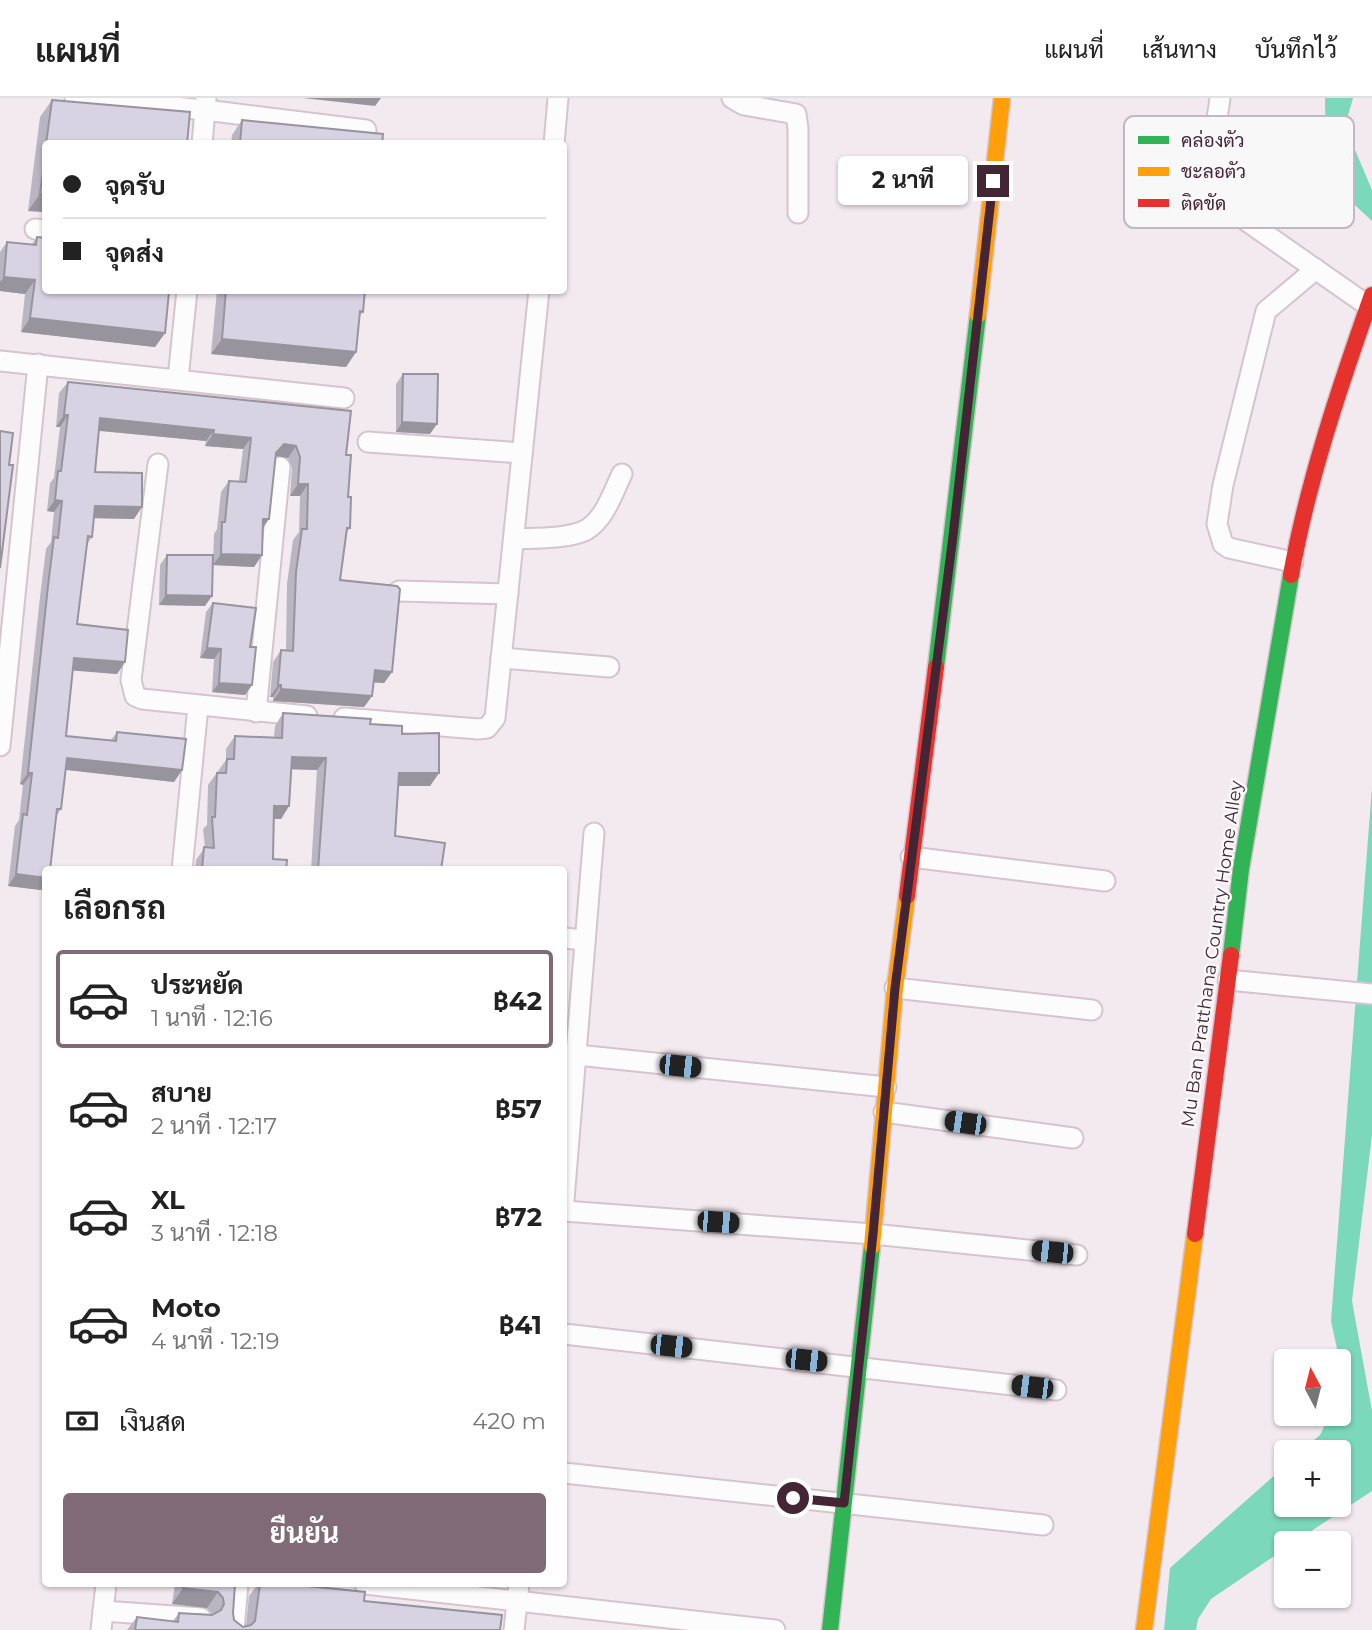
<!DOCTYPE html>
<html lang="th">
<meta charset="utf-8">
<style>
:root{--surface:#fff;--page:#f2f2f2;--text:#222;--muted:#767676;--line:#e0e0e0;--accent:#806a76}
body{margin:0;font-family:Montserrat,Sarabun,sans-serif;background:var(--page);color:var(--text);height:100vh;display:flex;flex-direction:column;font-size:26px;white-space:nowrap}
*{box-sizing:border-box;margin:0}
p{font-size:23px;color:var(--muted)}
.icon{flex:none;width:38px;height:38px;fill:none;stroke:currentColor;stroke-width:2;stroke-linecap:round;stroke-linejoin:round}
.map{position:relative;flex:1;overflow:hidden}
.drawer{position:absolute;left:42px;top:768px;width:525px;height:721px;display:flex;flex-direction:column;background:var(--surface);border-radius:7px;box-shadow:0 2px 5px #0004}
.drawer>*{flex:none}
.guide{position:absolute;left:42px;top:42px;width:525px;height:154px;border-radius:7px;box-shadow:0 2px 5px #0004;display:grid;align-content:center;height:154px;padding:0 21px;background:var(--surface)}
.needle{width:46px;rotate:353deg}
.tools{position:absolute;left:1274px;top:1251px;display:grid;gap:14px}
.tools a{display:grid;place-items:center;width:77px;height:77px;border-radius:7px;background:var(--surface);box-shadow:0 2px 5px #0004;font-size:35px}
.end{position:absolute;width:32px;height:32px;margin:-16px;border:9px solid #432535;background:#fff;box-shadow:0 0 0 4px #fff}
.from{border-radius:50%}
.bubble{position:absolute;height:49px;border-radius:7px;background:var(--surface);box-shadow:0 2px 5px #0004;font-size:23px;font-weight:700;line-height:49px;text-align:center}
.car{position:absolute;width:21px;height:42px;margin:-21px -10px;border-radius:9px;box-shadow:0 0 5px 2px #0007;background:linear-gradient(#222 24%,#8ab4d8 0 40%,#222 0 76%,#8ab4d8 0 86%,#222 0)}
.guide b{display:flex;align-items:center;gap:24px;height:66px;font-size:26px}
.guide b+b{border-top:2px solid var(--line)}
.guide i{width:18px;height:18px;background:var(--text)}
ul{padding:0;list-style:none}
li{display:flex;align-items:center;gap:21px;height:98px;margin:0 14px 10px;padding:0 7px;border:4px solid transparent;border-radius:7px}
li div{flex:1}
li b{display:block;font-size:26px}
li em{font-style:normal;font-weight:700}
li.selected{border-color:var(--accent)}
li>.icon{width:63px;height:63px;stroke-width:1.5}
h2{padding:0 21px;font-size:32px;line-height:84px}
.pay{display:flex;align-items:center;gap:18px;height:77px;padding:0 21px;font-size:26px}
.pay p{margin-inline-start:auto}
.primary-button{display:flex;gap:14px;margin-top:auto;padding:14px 21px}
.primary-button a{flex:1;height:80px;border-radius:7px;background:var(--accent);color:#fff;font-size:28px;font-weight:700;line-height:80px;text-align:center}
header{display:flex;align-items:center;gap:42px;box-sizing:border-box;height:98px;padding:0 35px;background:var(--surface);border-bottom:2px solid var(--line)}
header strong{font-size:33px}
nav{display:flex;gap:38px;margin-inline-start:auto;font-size:24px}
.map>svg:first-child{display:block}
.water{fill:#7bd8ba}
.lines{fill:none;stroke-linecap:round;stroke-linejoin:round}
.street-casing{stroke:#d6c4cd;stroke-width:23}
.fast-casing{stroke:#d6c4cd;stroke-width:19}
.slow-casing{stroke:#d6c4cd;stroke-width:19}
.jam-casing{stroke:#d6c4cd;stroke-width:19}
.street{stroke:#fdfcfc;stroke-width:19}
.fast{stroke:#30b455;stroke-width:16}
.slow{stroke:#ff9f0a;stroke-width:16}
.jam{stroke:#e5322d;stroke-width:16}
.wall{fill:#bab5c2}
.shaded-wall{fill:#97949e}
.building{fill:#d8d3e2;stroke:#97949e;stroke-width:2}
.route{stroke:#432535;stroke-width:9}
.labels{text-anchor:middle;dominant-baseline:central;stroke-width:5;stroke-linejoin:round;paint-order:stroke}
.street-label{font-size:18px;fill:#432535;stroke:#f8f8f8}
.key{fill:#f8f8f8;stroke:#c2b9be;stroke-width:2}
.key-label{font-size:19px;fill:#432535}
</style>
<header>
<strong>แผนที่</strong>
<nav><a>แผนที่</a><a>เส้นทาง</a><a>บันทึกไว้</a></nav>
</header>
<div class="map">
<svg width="1372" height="1532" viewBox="0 0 1372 1532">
<rect width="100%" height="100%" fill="#f2eaee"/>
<g class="water">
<path d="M 1325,0 L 1353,0 L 1345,28 L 1372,92 L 1372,123 C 1364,115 1355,108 1348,100 C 1328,77 1325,30 1325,0 Z"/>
<path d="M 1372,689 L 1372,1037 L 1352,1203 L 1372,1313 L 1372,1393 L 1293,1445 L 1286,1446 L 1286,1450 L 1211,1501 L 1198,1521 L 1196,1532 L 1164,1532 L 1170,1470 L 1286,1367 L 1286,1407 L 1339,1407 L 1339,1354 L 1300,1354 L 1320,1337 L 1330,1316 L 1339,1316 L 1339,1300 L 1345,1288 L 1331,1223 Z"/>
</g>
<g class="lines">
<defs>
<g id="street">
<path d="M 75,0 L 205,12 L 366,32"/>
<path d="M 732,0 L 744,7 L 796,16 L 798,31 L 798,115"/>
<path d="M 1220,0 C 1216,34 1202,79 1225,108 L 1367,207"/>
<path d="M 202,46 L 206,1"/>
<path d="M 554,46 L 558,0"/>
<path d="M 35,131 L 46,132"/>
<path d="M 0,263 L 344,300"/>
<path d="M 178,281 L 187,192"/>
<path d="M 368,344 L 522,355"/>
<path d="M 158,366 L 131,582 L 135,598 L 142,601 L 307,618"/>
<path d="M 514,441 C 534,440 569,441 586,432 C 605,421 613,394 622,376"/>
<path d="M 1293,464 L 1229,450 L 1223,446 L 1217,426 L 1223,387 L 1266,213 L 1316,171"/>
<path d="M 399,493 L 508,496"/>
<path d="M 501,560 L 609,569"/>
<path d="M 256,614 L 280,369"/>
<path d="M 344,620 L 478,631 L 487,630 L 495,620 L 539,192"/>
<path d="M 0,648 L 38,266"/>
<path d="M 911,759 L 1105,783"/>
<path d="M 182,772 L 198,608"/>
<path d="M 564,840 L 585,842"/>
<path d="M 1228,882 L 1372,896"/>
<path d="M 895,890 L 1092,912"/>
<path d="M 577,957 L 886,989"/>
<path d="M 884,1014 L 1073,1040"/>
<path d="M 564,1102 L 594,735"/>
<path d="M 564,1113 L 873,1136 L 1077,1157"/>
<path d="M 564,1236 L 1056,1292"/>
<path d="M 564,1375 L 1043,1427"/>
<path d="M 365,1486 L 775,1532"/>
<path d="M 103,1513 L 201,1520"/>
<path d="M 101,1532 L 106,1486"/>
<path d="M 234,1532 L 238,1486"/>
<path d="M 514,1532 L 519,1486"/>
</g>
<g id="fast">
<path d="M 936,569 L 978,217"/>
<path d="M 1231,857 L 1241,771 L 1291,477"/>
<path d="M 830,1532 L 872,1148"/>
</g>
<g id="slow">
<path d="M 978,217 L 1002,0"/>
<path d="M 872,1148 L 895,890 L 907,798"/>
<path d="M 1144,1532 L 1195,1136"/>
</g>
<g id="jam">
<path d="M 1291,477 C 1308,382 1340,288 1372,197"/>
<path d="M 907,798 L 936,569"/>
<path d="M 1195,1136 L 1231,857"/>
</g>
</defs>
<use href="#street" class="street-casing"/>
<use href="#fast" class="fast-casing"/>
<use href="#slow" class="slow-casing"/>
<use href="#jam" class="jam-casing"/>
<use href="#street" class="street"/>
<use href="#fast" class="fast"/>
<use href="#slow" class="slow"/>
<use href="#jam" class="jam"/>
</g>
<g class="wall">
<path d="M 52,2 L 187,46 L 46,46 L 46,114 L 28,113 L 40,19 Z"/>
<path d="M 242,22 L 382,46 L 231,46 L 232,37 Z"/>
<path d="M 37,139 L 169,197 L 165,235 L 155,249 L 21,234 L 25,196 L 0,193 L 0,154 L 7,144 L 32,146 Z"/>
<path d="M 217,192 L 365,192 L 363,214 L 359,218 L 356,254 L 346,269 L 211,256 Z"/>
<path d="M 403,276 L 430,336 L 396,334 L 396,286 Z"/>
<path d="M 68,284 L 346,357 L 350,430 L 346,435 L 340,482 L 392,574 L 384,585 L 374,584 L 372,598 L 364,609 L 273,603 L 273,599 L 270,599 L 273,564 L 281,552 L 286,552 L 287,486 L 293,442 L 299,434 L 300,398 L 290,398 L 292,370 L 288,360 L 276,358 L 263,430 L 262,457 L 254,469 L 213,467 L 214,436 L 217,431 L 221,394 L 229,383 L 239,383 L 243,351 L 205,348 L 206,343 L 99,333 L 95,374 L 134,421 L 94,420 L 92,439 L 87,446 L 77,526 L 125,564 L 117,576 L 73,572 L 66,638 L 111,642 L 117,634 L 182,672 L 174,684 L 66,672 L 61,711 L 57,717 L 46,772 L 46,786 L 41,792 L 8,788 L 15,728 L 19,722 L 23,687 L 20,686 L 40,499 L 46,451 L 51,444 L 54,414 L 47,413 L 50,385 L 54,380 L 60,329 L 56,329 L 59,295 Z"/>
<path d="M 167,457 L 205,508 L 159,507 L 160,467 Z"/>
<path d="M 213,505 L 250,549 L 252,587 L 245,597 L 212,594 L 214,561 L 200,560 L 206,514 Z"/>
<path d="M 283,615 L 370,626 L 402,636 L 439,675 L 430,688 L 398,688 L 395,738 L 441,772 L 311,772 L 317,672 L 291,671 L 289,708 L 281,721 L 274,721 L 273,761 L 286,772 L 195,772 L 196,762 L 205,749 L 203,731 L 207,727 L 208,687 L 226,662 L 226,651 L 235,638 L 274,639 L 275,628 Z"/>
<path d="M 175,1486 L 235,1486 L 233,1515 L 234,1522 L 243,1529 L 246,1528 L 249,1498 L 258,1486 L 288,1486 L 500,1532 L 127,1532 L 137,1519 L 173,1523 L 179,1515 L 212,1516 L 207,1510 L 172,1506 Z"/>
</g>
<g class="shaded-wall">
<path d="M 303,0 L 381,0 L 375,8 Z"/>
<path d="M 40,96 L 46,96 L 46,114 L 28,113 Z"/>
<path d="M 4,179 L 35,182 L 25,196 L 0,193 L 0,184 Z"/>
<path d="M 30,220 L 165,235 L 155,249 L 21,234 Z"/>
<path d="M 222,241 L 356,254 L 346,269 L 211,256 Z"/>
<path d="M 64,317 L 68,317 L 60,329 L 56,329 Z"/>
<path d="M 100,320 L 214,332 L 206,343 L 92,332 Z"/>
<path d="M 402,324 L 437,326 L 430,336 L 396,334 Z"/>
<path d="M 213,336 L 251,340 L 243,351 L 205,348 Z"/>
<path d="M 284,346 L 296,348 L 288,360 L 276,358 L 268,367 Z"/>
<path d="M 298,386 L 308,386 L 300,398 L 290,398 Z"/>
<path d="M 55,402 L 62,403 L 54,414 L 47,413 Z"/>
<path d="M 95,408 L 142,409 L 134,421 L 87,420 Z"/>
<path d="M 263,421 L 269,421 L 261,433 Z"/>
<path d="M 221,456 L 262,457 L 254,469 L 213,467 Z"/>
<path d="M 166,497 L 212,498 L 205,508 L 159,507 Z"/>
<path d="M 207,550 L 221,551 L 214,561 L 200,560 Z"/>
<path d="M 74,560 L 125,564 L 117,576 L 66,572 Z"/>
<path d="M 375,572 L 392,574 L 384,585 L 367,584 Z"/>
<path d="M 219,585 L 252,587 L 245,597 L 212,594 Z"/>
<path d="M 278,587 L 281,587 L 273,599 L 270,599 Z"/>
<path d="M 281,591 L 372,598 L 364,609 L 273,603 Z"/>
<path d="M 292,659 L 326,660 L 317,672 L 283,671 Z"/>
<path d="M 67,660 L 182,672 L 174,684 L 59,671 Z"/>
<path d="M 28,675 L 32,675 L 23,687 L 20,686 Z"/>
<path d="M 399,675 L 439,675 L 430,688 L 391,688 Z"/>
<path d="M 274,708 L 289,708 L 281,721 L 265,720 Z"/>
<path d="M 16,776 L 46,780 L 46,786 L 41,792 L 8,788 Z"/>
<path d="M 473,1486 L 497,1486 L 495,1488 Z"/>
<path d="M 183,1490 L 218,1494 L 207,1510 L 172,1506 Z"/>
</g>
<g class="building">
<path d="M 52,2 L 190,14 L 187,46 L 46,46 Z"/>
<path d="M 242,22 L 383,36 L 382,46 L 240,46 Z"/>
<path d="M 46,51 L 46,96 L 40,96 Z"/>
<path d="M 37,139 L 46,140 L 46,192 L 171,192 L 171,194 L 169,194 L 165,235 L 30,220 L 35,182 L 4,179 L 7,144 L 36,147 Z"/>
<path d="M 226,192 L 365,192 L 363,214 L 360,213 L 356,254 L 222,241 Z"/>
<path d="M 403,276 L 438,276 L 437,326 L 402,324 Z"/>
<path d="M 68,284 L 351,313 L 346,357 L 351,357 L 348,399 L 351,399 L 350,430 L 347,430 L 340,482 L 397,488 L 400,491 L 392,574 L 375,572 L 372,598 L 281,591 L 281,587 L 278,587 L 281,552 L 293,553 L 296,474 L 302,431 L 307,431 L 308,386 L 298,386 L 300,359 L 296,348 L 284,346 L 276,355 L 269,421 L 263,421 L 262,457 L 221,456 L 222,424 L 225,424 L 229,383 L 246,384 L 251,340 L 213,336 L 214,332 L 100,320 L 95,374 L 142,375 L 142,409 L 95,408 L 92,439 L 88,438 L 77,526 L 128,532 L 125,564 L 74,560 L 66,638 L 116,643 L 117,634 L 186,641 L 182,672 L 67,660 L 61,711 L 57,711 L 50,772 L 46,772 L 46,780 L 16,776 L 23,716 L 27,717 L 32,675 L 28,675 L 48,488 L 54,439 L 58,440 L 62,403 L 55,402 L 58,373 L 61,373 L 68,317 L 64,317 Z"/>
<path d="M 0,333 L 13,335 L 9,367 L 13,367 L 0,470 Z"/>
<path d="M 167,457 L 213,457 L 212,498 L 166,497 Z"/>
<path d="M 213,505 L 256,510 L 250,549 L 256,549 L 252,587 L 219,585 L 221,551 L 207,550 Z"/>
<path d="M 283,615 L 371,621 L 370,626 L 402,628 L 402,636 L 439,635 L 439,675 L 399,675 L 395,738 L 445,745 L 441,772 L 318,772 L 326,660 L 292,659 L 289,708 L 274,708 L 273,761 L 287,762 L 286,772 L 202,772 L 204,749 L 214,750 L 212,719 L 215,719 L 217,675 L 226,675 L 227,661 L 234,661 L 235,638 L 282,640 Z"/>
<path d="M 183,1486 L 235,1486 L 233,1515 L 234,1522 L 243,1529 L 251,1527 L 255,1523 L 260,1486 L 288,1486 L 365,1494 L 364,1503 L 502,1517 L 500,1532 L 135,1532 L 137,1519 L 178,1524 L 179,1515 L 212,1517 L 221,1512 L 224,1506 L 223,1500 L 218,1494 L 183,1490 Z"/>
</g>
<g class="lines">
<path class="route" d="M 793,1400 L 844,1405 L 873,1136 L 895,890 L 953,438 L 993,83"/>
</g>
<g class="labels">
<g class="street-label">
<text transform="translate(1212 856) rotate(-82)">Mu Ban Pratthana Country Home Alley</text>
</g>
</g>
<rect x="1124" y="18" width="230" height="112" rx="10" class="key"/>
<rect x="1138" y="38" width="31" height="8" fill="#30b455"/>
<rect x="1138" y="69" width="31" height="9" fill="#ff9f0a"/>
<rect x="1138" y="101" width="31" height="8" fill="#e5322d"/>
<g class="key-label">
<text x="1181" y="49">คล่องตัว</text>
<text x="1181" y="80">ชะลอตัว</text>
<text x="1181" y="112">ติดขัด</text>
</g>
</svg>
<div class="tools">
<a><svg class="needle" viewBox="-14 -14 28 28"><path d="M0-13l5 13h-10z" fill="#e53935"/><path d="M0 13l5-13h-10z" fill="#767676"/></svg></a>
<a>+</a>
<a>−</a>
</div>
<i class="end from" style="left:793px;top:1400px"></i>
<i class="end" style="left:993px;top:83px"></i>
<div class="bubble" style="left:838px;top:58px;width:130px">2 นาที</div>
<i class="car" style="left:680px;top:968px;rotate:96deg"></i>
<i class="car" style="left:965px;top:1025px;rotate:278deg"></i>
<i class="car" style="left:718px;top:1124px;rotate:94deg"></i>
<i class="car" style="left:1052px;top:1154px;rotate:276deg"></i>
<i class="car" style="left:671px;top:1248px;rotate:96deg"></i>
<i class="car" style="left:806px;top:1262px;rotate:96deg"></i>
<i class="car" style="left:1032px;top:1289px;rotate:277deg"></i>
<div class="guide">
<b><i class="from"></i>จุดรับ</b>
<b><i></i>จุดส่ง</b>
</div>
<section class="drawer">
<h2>เลือกรถ</h2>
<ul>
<li class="selected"><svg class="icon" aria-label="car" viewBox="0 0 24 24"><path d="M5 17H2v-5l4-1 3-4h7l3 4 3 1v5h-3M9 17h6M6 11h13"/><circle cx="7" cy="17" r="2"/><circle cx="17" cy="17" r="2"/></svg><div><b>ประหยัด</b><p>1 นาที · 12:16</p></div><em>฿42</em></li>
<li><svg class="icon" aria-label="car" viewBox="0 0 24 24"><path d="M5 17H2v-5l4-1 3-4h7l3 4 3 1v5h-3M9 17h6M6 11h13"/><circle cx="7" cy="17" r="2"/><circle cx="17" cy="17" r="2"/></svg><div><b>สบาย</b><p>2 นาที · 12:17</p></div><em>฿57</em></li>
<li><svg class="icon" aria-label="car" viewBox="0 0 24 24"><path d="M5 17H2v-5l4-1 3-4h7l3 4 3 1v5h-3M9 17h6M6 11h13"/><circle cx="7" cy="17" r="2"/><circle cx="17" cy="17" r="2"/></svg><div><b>XL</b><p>3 นาที · 12:18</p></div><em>฿72</em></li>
<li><svg class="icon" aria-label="car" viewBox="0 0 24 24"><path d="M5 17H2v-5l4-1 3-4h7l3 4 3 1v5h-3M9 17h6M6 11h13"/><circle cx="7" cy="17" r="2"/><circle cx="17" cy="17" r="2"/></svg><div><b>Moto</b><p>4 นาที · 12:19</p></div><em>฿41</em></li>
</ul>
<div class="pay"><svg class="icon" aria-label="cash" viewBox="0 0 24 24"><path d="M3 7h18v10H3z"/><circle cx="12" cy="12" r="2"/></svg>เงินสด<p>420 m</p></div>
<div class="primary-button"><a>ยืนยัน</a></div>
</section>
</div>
